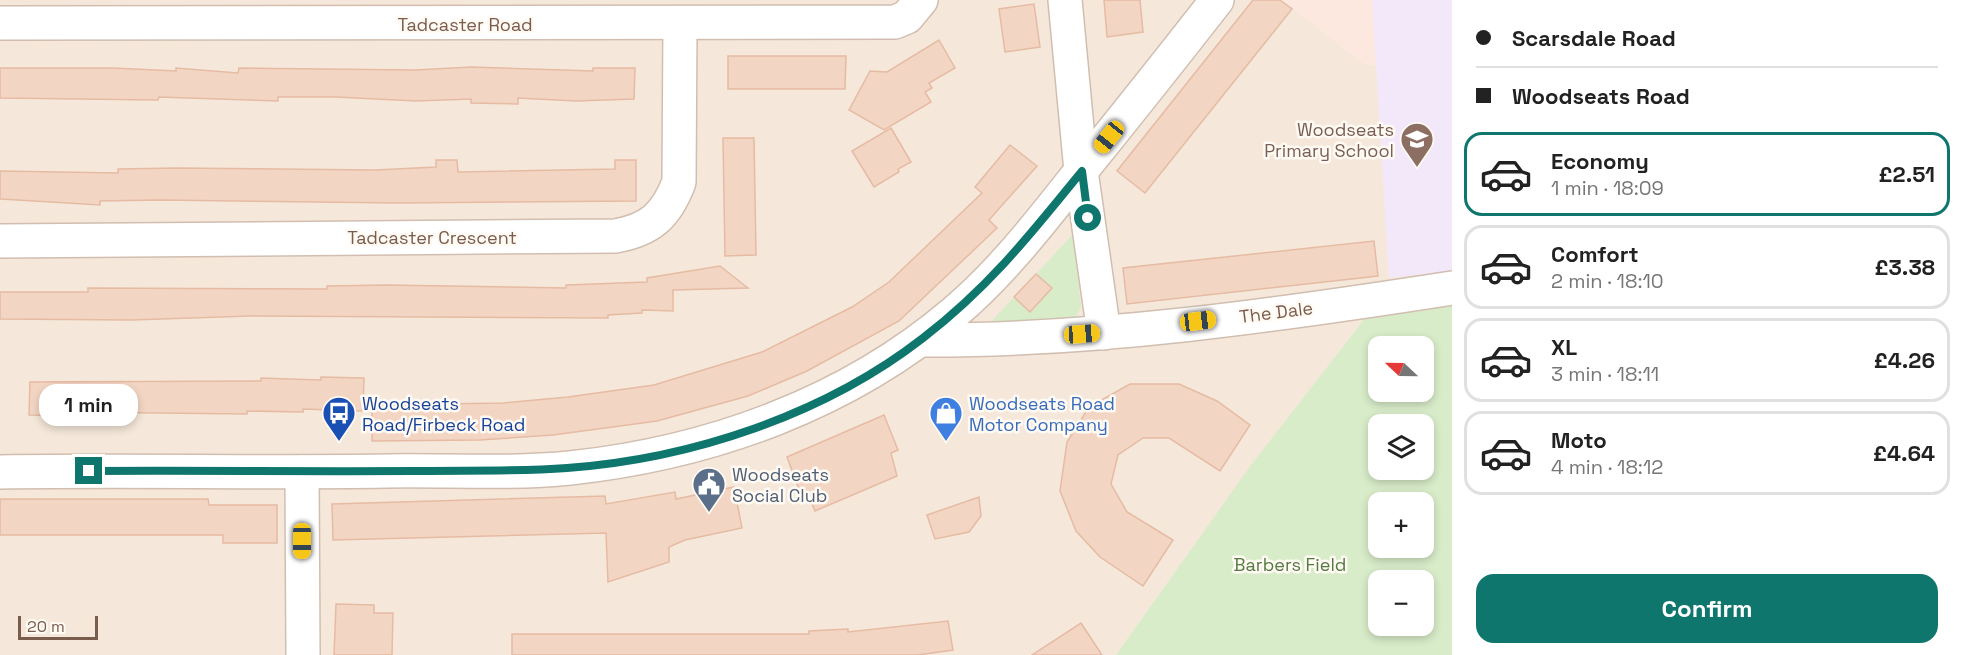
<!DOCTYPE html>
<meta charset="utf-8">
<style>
:root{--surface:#fff;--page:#f6f6f6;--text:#222;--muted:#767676;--line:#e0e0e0;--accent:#0f766e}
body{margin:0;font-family:"Space Grotesk",sans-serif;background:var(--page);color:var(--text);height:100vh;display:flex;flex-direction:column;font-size:22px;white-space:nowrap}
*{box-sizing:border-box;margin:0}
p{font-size:20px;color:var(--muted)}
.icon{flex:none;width:33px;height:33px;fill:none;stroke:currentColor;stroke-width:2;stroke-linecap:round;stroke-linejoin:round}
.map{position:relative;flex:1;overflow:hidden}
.details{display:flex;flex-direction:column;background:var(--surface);width:510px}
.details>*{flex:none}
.top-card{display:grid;align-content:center;height:132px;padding:0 24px;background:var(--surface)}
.needle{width:39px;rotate:292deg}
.fabs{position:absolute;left:1368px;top:336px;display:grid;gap:12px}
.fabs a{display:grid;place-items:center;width:66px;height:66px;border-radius:12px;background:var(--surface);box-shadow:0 3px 9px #0003;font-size:30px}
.scale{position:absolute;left:18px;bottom:15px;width:80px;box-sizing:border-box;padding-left:6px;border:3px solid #7a5c4d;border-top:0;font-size:16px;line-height:21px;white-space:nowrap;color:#7a5c4d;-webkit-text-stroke:4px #fffaf3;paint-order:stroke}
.end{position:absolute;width:27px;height:27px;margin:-14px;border:8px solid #0f766e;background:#fff;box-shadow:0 0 0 3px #fff}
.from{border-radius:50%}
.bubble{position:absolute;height:42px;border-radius:18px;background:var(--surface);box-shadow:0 3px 9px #0003;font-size:20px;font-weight:700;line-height:42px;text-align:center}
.car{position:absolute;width:18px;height:36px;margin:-18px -9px;border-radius:8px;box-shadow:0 0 4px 2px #0007;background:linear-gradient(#f5c518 24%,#345 0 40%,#f5c518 0 76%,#345 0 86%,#f5c518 0)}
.top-card b{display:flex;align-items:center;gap:21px;height:57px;font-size:22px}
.top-card b+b{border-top:2px solid var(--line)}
.top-card i{width:15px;height:15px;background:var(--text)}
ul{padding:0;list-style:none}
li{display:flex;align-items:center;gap:18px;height:84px;margin:0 12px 9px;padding:0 12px;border:3px solid var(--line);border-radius:18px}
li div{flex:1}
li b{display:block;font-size:22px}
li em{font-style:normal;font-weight:700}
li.current{border-color:var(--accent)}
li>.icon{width:54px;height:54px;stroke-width:1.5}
.action{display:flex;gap:12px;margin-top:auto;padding:12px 24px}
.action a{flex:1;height:69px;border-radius:18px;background:var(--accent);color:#fff;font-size:24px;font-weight:700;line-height:69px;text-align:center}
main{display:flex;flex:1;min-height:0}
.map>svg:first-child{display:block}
.residential{fill:#f5e8da;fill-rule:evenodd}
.commercial{fill:#fde8e0}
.education{fill:#f3e8fa}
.green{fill:#d8ecc9;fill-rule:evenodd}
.building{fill:#f3d5c3;stroke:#e6bba3;stroke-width:1.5}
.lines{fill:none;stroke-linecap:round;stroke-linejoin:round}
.minor-casing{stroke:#d1beb0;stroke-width:36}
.minor{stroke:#fff;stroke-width:33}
.route{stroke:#0f766e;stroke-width:8}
.labels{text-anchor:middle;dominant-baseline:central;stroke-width:5;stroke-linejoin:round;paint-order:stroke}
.street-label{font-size:18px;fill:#7a5c4d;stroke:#fffaf3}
.education-label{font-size:18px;fill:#785e54;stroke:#fffaf3;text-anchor:end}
.transit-label{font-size:18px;fill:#164399;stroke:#fffaf3;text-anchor:start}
.shop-label{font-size:18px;fill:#366cbe;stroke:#fffaf3;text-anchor:start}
.service-label{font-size:18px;fill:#4e5e75;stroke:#fffaf3;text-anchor:start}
.park-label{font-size:18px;fill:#537a41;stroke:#fffaf3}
</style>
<main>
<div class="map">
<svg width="1452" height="655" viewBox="0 0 1452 655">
<rect width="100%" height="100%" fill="#fdf6ec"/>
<path class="residential" d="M 0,0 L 1281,0 L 1376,65 L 1372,0 L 1452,0 L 1452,655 L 0,655 ZM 1378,346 L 1424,346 L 1424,392 L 1378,392 ZM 1378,424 L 1424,424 L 1424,470 L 1378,470 ZM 1378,502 L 1424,502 L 1424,548 L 1378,548 ZM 1378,580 L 1424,580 L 1424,626 L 1378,626 Z"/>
<path class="commercial" d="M 1282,0 L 1372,0 L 1376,65 L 1365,65 Z"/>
<path class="education" d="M 1372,0 L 1452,0 L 1452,271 L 1389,278 Z"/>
<g class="green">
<path d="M 1073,234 L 1081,307 L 1076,317 L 1069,323 L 987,326 L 1014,297 L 1029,311 L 1051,288 L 1036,274 Z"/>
<path d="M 1452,299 L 1452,655 L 1116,655 L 1251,465 L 1370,312 ZM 1378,346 L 1424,346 L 1424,392 L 1378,392 ZM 1378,424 L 1424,424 L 1424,470 L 1378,470 ZM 1378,502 L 1424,502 L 1424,548 L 1378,548 ZM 1378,580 L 1424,580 L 1424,626 L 1378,626 Z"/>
</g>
<g class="building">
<path d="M 1104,0 L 1140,0 L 1143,32 L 1107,37 Z"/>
<path d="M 1253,0 L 1280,0 L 1292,9 L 1145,193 L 1117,171 Z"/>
<path d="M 1034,4 L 1040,47 L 1005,52 L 999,9 Z"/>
<path d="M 939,40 L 955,68 L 929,83 L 932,88 L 925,92 L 931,102 L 884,130 L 849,110 L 870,71 L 887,72 Z"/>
<path d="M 728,56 L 846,56 L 845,89 L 728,89 Z"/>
<path d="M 471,67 L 593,71 L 593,68 L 635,68 L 634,99 L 576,101 L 518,98 L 518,104 L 471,103 L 471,99 L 416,101 L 336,97 L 278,97 L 278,101 L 159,97 L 158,100 L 0,98 L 0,68 L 113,68 L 176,71 L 176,68 L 238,73 L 239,68 L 415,70 Z"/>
<path d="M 891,128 L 911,162 L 898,169 L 899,172 L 874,187 L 852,151 Z"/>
<path d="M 723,138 L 754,138 L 756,255 L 725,256 Z"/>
<path d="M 1010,145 L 1037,166 L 989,220 L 997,228 L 899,321 L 807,371 L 748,396 L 657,421 L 553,435 L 480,440 L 372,441 L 372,405 L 503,403 L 568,397 L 654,385 L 762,352 L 852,307 L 889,282 L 982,193 L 975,187 Z"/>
<path d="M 436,160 L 457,160 L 458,172 L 615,169 L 615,160 L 636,160 L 636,201 L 398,203 L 159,200 L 100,201 L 100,205 L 0,199 L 0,171 L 118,173 L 118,169 L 176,168 L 375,170 L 436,167 Z"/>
<path d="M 1374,241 L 1378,276 L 1127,304 L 1123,268 Z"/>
<path d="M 720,266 L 748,288 L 673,290 L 673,311 L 642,310 L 642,313 L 608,315 L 608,318 L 250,316 L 132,320 L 0,319 L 0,292 L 88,292 L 88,288 L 327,289 L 327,286 L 387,285 L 566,288 L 566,285 L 647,282 L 647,278 Z"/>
<path d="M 1036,274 L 1052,288 L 1030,312 L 1014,297 Z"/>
<path d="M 321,377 L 364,378 L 363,411 L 303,409 L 303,412 L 247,411 L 247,414 L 72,412 L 71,416 L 29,415 L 30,382 L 261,381 L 261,378 L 321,380 Z"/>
<path d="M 1130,384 L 1179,384 L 1217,401 L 1250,425 L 1220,471 L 1169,438 L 1143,438 L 1118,455 L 1111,484 L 1127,512 L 1173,540 L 1143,586 L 1100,557 L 1076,531 L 1060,491 L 1067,442 L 1089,407 Z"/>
<path d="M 884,415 L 898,450 L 891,453 L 897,476 L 815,511 L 806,490 L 800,492 L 787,457 Z"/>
<path d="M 734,487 L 742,528 L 685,540 L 669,547 L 669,562 L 608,582 L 606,533 L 333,540 L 332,504 L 605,496 L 606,504 L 675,492 L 676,499 Z"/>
<path d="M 979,497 L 981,516 L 969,532 L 935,539 L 927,515 Z"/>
<path d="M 0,499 L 208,499 L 209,505 L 277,505 L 277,543 L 223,543 L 223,535 L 0,535 Z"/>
<path d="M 336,604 L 374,605 L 374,613 L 393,613 L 392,655 L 334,655 Z"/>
<path d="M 948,621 L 953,650 L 918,655 L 512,655 L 512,634 L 809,634 L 809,631 L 848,629 L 848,632 Z"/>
<path d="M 1081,623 L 1102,655 L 1032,655 Z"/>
</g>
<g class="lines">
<defs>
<g id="minor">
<path d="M 1065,0 L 1081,171 L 1104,333"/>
<path d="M 0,23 L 895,22 L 907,17 L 921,0"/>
<path d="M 0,241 L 615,236 C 650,230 666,216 679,182 L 680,24"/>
<path d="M 921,340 C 1097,341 1278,315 1452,288"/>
<path d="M 0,472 C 129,470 258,473 387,471 C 447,470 510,474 570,468 C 710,453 847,404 955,312 C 1002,272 1039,224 1077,176 C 1124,118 1171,59 1217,0"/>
<path d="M 302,472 L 303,655"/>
</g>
</defs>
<use href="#minor" class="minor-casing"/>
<use href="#minor" class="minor"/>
</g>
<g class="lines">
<path class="route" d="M 89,471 C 197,470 305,472 413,471 C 464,470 516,472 567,468 C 691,459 824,415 923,338 C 989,287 1030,235 1082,171 L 1088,218"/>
</g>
<defs>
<symbol id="school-pin" viewBox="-11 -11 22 30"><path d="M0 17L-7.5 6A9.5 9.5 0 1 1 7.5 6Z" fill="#8d6e63" stroke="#fffaf3"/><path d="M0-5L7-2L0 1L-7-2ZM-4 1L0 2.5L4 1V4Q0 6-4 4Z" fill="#fff"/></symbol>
<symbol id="bus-pin" viewBox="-11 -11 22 30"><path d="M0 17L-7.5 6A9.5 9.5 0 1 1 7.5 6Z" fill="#1a4fb4" stroke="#fffaf3"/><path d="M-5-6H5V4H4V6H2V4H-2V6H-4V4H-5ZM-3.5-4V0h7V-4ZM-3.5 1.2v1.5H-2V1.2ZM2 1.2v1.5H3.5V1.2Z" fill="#fff"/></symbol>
<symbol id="shop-pin" viewBox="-11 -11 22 30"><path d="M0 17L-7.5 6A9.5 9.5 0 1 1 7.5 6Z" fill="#3f7fe0" stroke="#fffaf3"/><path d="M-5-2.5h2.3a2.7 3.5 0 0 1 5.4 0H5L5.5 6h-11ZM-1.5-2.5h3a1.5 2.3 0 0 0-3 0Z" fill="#fff"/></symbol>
<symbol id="civic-pin" viewBox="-11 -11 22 30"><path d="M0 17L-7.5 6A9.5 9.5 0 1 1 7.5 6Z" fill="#5c6f8a" stroke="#fffaf3"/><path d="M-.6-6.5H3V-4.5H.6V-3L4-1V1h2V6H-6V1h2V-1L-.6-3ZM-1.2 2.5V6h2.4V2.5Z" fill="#fff"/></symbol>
</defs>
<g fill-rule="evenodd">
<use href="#school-pin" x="1398" y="120" width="38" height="52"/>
<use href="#bus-pin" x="320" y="394" width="38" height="52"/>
<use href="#shop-pin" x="927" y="394" width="38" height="52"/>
<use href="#civic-pin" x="690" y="465" width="38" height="52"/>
</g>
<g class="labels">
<g class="street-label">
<text x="465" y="24">Tadcaster Road</text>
<text x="432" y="237">Tadcaster Crescent</text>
<text transform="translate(1276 312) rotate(-7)">The Dale</text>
</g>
<g class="education-label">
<text x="1394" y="129">Woodseats<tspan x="1394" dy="21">Primary School</tspan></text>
</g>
<g class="transit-label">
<text x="362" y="403">Woodseats<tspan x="362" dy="21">Road/Firbeck Road</tspan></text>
</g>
<g class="shop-label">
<text x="969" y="403">Woodseats Road<tspan x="969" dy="21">Motor Company</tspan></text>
</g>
<g class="service-label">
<text x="732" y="474">Woodseats<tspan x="732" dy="21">Social Club</tspan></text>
</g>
<g class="park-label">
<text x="1290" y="564">Barbers Field</text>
</g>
</g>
</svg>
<div class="fabs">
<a><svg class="needle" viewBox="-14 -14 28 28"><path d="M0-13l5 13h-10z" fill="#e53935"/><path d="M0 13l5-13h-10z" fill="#767676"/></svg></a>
<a><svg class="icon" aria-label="layers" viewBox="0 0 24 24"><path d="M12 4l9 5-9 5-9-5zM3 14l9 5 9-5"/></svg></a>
<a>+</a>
<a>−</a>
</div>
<div class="scale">20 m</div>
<i class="end from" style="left:1088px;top:218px"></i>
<i class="end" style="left:89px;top:471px"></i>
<div class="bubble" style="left:39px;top:384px;width:99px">1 min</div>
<i class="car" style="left:1109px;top:137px;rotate:219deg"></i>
<i class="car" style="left:1198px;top:321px;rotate:83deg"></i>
<i class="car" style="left:1082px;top:334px;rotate:86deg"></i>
<i class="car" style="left:302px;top:541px;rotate:180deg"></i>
</div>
<section class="details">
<div class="top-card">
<b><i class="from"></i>Scarsdale Road</b>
<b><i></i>Woodseats Road</b>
</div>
<ul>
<li class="current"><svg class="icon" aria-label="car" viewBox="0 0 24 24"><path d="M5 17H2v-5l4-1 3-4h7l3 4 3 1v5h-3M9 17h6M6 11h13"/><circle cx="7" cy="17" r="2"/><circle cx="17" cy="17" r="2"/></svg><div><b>Economy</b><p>1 min · 18:09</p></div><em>£2.51</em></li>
<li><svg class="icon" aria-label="car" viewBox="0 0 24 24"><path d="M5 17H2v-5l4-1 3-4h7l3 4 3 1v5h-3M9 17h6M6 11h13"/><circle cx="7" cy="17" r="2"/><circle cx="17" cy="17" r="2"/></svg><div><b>Comfort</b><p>2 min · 18:10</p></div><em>£3.38</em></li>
<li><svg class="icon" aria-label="car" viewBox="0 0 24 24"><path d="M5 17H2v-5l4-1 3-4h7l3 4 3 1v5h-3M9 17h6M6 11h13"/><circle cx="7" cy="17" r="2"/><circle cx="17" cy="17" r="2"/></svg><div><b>XL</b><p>3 min · 18:11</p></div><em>£4.26</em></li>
<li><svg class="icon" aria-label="car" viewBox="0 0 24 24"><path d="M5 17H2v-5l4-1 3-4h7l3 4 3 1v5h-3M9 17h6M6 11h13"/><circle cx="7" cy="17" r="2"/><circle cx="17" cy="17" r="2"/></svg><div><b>Moto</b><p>4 min · 18:12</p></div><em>£4.64</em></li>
</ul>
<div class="action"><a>Confirm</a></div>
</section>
</main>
